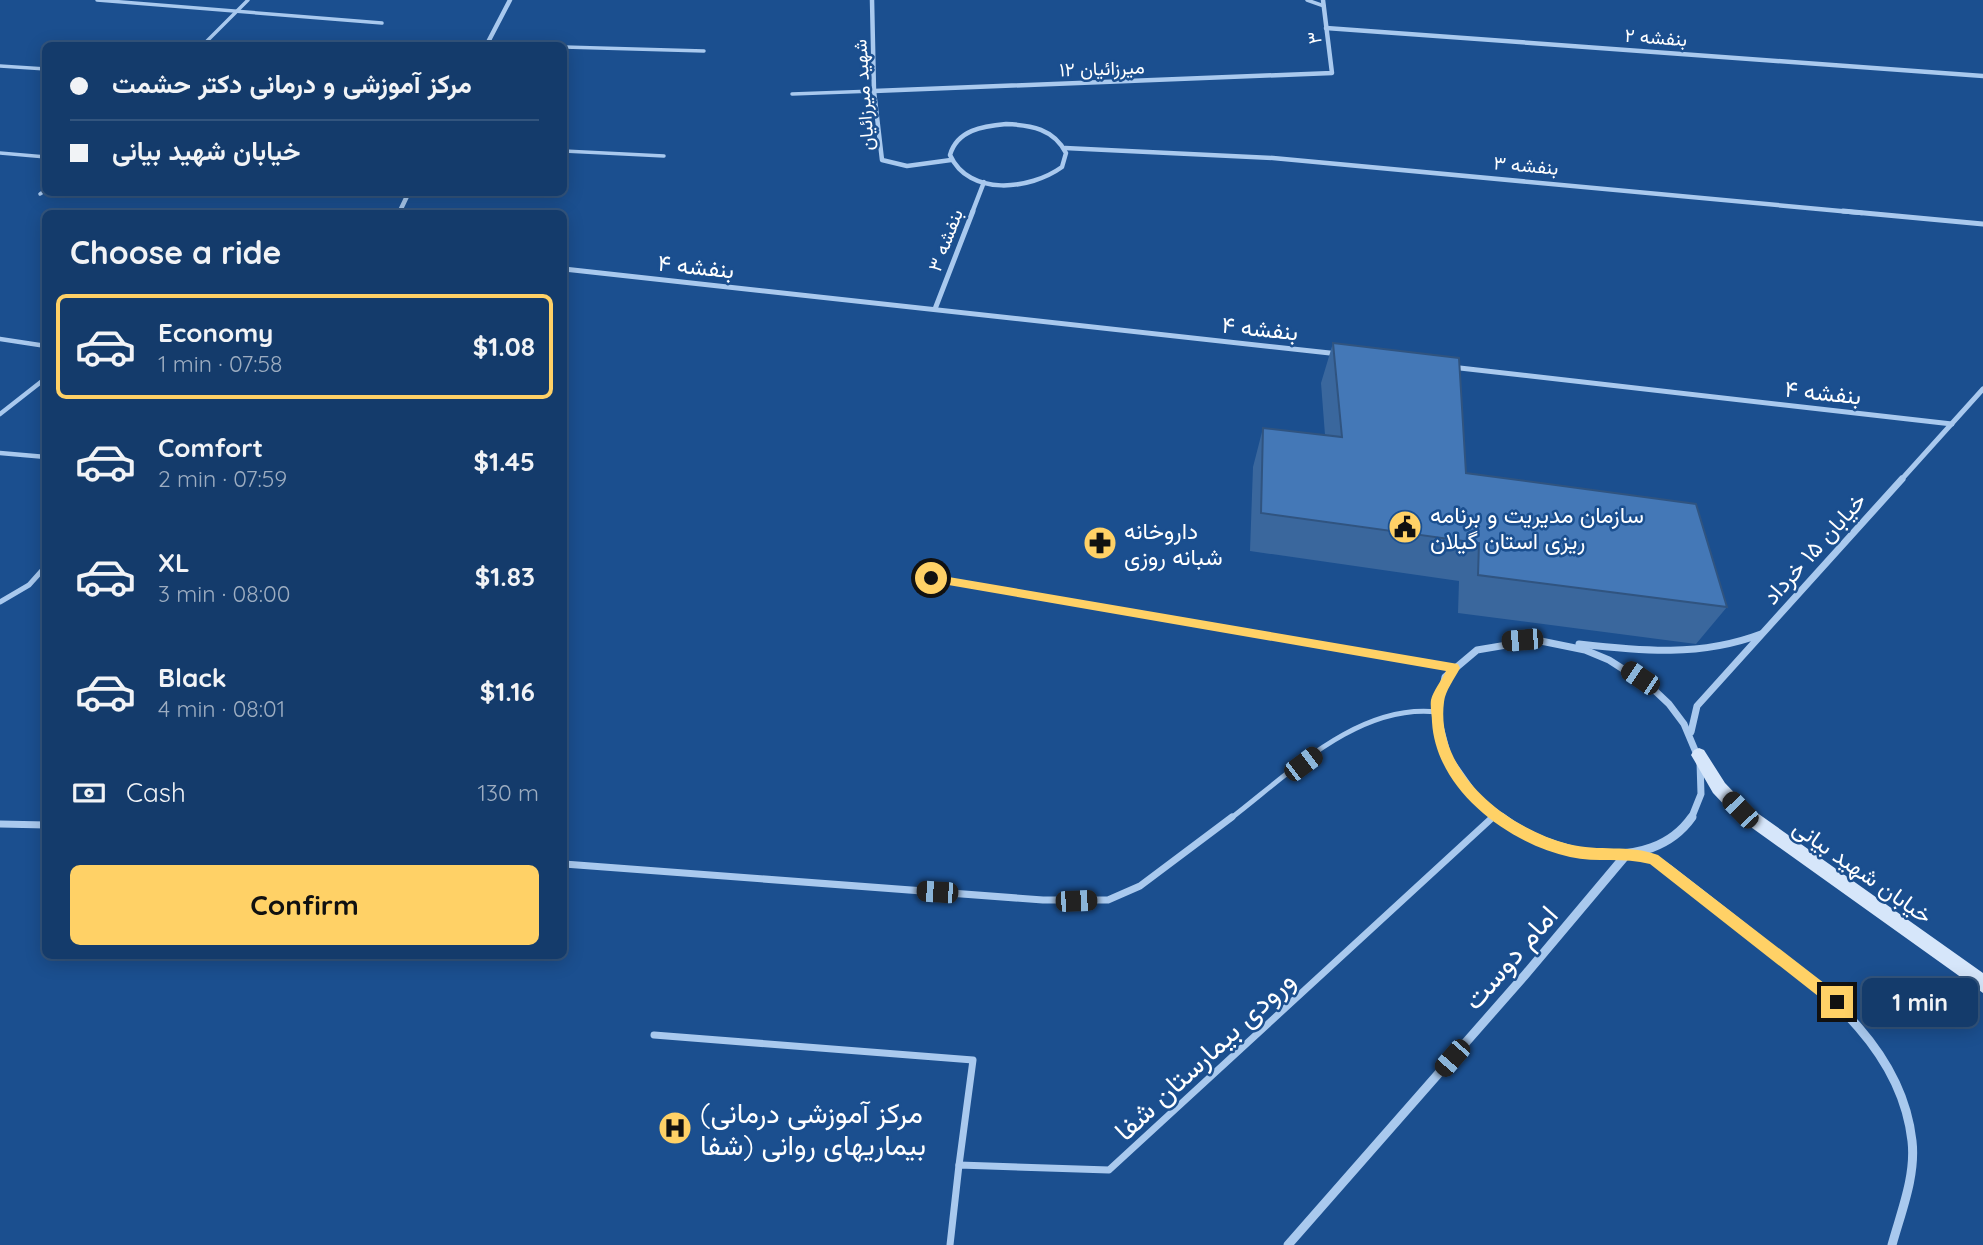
<!DOCTYPE html>
<meta charset="utf-8">
<style>
:root{--surface:#143b6b;--page:#1d4271;--text:#f1f3f6;--muted:#9dadc1;--line:#33557e;--accent:#ffd166}
body{margin:0;font-family:Quicksand,Vazirmatn,sans-serif;background:var(--page);color:var(--text);height:100vh;display:flex;flex-direction:column;font-size:26px;white-space:nowrap}
*{box-sizing:border-box;margin:0}
p{font-size:23px;color:var(--muted)}
.icon{flex:none;width:38px;height:38px;fill:none;stroke:currentColor;stroke-width:2;stroke-linecap:round;stroke-linejoin:round}
.map{position:relative;flex:1;overflow:hidden}
.panel{position:absolute;left:42px;top:210px;width:525px;height:749px;display:flex;flex-direction:column;background:var(--surface);border-radius:10px;box-shadow:0 4px 18px #0003,0 0 0 2px var(--line)}
.panel>*{flex:none}
.top-card{position:absolute;left:42px;top:42px;width:525px;height:154px;border-radius:10px;box-shadow:0 4px 18px #0003,0 0 0 2px var(--line);display:grid;align-content:center;height:154px;padding:0 28px;background:var(--surface)}
.end{position:absolute;width:32px;height:32px;margin:-16px;border:9px solid #ffd166;background:#111;box-shadow:0 0 0 4px #111}
.from{border-radius:50%}
.bubble{position:absolute;height:49px;border-radius:10px;background:var(--surface);box-shadow:0 4px 18px #0003,0 0 0 2px var(--line);font-size:23px;font-weight:800;line-height:49px;text-align:center}
.car{position:absolute;width:21px;height:42px;margin:-21px -10px;border-radius:9px;box-shadow:0 0 5px 2px #0007;background:linear-gradient(#222 24%,#8ab4d8 0 40%,#222 0 76%,#8ab4d8 0 86%,#222 0)}
.top-card b{display:flex;align-items:center;gap:24px;height:66px;font-size:26px}
.top-card b+b{border-top:2px solid var(--line)}
.top-card i{width:18px;height:18px;background:var(--text)}
ul{padding:0;list-style:none}
li{display:flex;align-items:center;gap:21px;height:105px;margin:0 14px 10px;padding:0 14px;border:4px solid transparent;border-radius:10px}
li div{flex:1}
li b{display:block;font-size:26px}
li em{font-style:normal;font-weight:800}
li.active{border-color:var(--accent)}
li>.icon{width:63px;height:63px;stroke-width:1.5}
h2{padding:0 28px;font-size:32px;line-height:84px}
.pay{display:flex;align-items:center;gap:18px;height:77px;padding:0 28px;font-size:26px}
.pay p{margin-inline-start:auto}
.button{display:flex;gap:14px;margin-top:auto;padding:14px 28px}
.button a{flex:1;height:80px;border-radius:10px;background:var(--accent);color:#111;font-size:28px;font-weight:800;line-height:80px;text-align:center}
.map>svg:first-child{display:block}
.lines{fill:none;stroke-linecap:round;stroke-linejoin:round}
.lane-far3{stroke:#a9c9ee;stroke-width:3.5}
.lane-far2{stroke:#a9c9ee;stroke-width:4.5}
.lane-far1{stroke:#a9c9ee;stroke-width:5}
.lane{stroke:#a9c9ee;stroke-width:7}
.street-far3{stroke:#a9c9ee;stroke-width:4.5}
.street-far2{stroke:#a9c9ee;stroke-width:5}
.street-far1{stroke:#a9c9ee;stroke-width:7}
.street{stroke:#a9c9ee;stroke-width:9}
.secondary{fill:#d6e6fa;fill-rule:evenodd}
.wall{fill:#3a679d}
.building{fill:#4478b7;stroke:#305480;stroke-width:2}
.route{fill:#ffd166}
.labels{text-anchor:middle;dominant-baseline:central;stroke-width:5;stroke-linejoin:round;paint-order:stroke}
.far-street-label{font-size:19px;fill:#fff;stroke:#1b4f8f}
.street-label{font-size:23px;fill:#fff;stroke:#1b4f8f}
.poi-label{font-size:23px;fill:#fff;stroke:#1b4f8f;text-anchor:start}
.near-street-label{font-size:28px;fill:#fff;stroke:#1b4f8f}
.near-poi-label{font-size:28px;fill:#fff;stroke:#1b4f8f;text-anchor:start}
</style>
<div class="map">
<svg width="1983" height="1245" viewBox="0 0 1983 1245">
<rect width="100%" height="100%" fill="#1b4f8f"/>
<g class="lines">
<g class="lane-far3">
<path d="M 97,0 L 382,23"/>
<path d="M 1307,0 L 1324,6"/>
<path d="M 202,46 L 248,0"/>
<path d="M 564,47 L 704,51"/>
<path d="M 0,66 L 46,69"/>
<path d="M 792,94 L 874,91"/>
<path d="M 564,151 L 664,156"/>
<path d="M 0,153 L 46,157"/>
<path d="M 40,194 L 46,190"/>
</g>
<g class="lane-far2">
<path d="M 0,339 L 46,346"/>
<path d="M 0,414 L 46,378"/>
<path d="M 0,453 L 46,457"/>
</g>
<g class="lane-far1">
<path d="M 931,578 L 1454,668"/>
<path d="M 0,602 L 29,585 L 46,566"/>
<path d="M 1230,819 C 1289,774 1358,703 1437,712"/>
<path d="M 1491,819 L 1495,815"/>
</g>
<g class="lane">
<path d="M 0,824 L 46,825"/>
<path d="M 564,864 L 1043,900 L 1108,900 L 1140,886 L 1232,817"/>
<path d="M 654,1035 L 973,1060 L 959,1165"/>
<path d="M 950,1245 L 959,1165 L 1109,1170 L 1493,817"/>
</g>
<g class="street-far3">
<path d="M 872,0 L 874,91 L 882,160 L 907,166 L 951,160"/>
<path d="M 1326,28 L 1983,76"/>
<path d="M 486,46 L 510,0"/>
<path d="M 874,91 L 1332,73 L 1323,0"/>
<path d="M 1006,124 C 1031,125 1054,129 1066,153 L 1062,167 C 1030,190 969,197 950,155 C 957,130 983,126 1006,124 Z"/>
<path d="M 1065,148 L 1273,158 L 1862,213"/>
<path d="M 399,213 L 409,192"/>
<path d="M 972,213 L 984,182"/>
</g>
<g class="street-far2">
<path d="M 1843,211 L 1983,224"/>
<path d="M 398,214 L 400,211"/>
<path d="M 564,269 L 1339,354"/>
<path d="M 935,309 L 973,211"/>
<path d="M 1451,367 L 1952,424"/>
<path d="M 1901,480 L 1983,389"/>
</g>
<g class="street-far1">
<path d="M 1579,644 C 1641,651 1701,657 1761,634"/>
<path d="M 1691,732 L 1697,706 L 1902,479"/>
<path d="M 1504,819 L 1477,798 L 1448,757 L 1437,715 L 1445,677 L 1477,650 L 1536,640 L 1585,650 L 1609,660 L 1651,687 L 1669,704 L 1684,724 L 1700,762 L 1701,794 L 1691,819"/>
</g>
<g class="street">
<path d="M 1501,817 C 1551,856 1650,877 1692,817"/>
<path d="M 1636,854 L 1654,859 L 1670,870 C 1701,894 1732,918 1762,942 C 1829,994 1902,1051 1912,1141 C 1916,1176 1901,1212 1892,1245"/>
<path d="M 1288,1245 L 1525,975 L 1626,855"/>
</g>
<path class="secondary" d="M 1699,748 L 1704,750 L 1725,783 L 1746,805 L 1983,973 L 1983,993 L 1734,815 L 1713,793 L 1694,760 L 1691,755 L 1694,750 Z"/>
</g>
<path class="wall" d="M 1333,343 L 1466,473 L 1727,607 L 1696,644 L 1458,613 L 1459,581 L 1250,551 L 1253,467 L 1263,428 L 1325,435 L 1321,383 Z"/>
<path class="building" d="M 1333,343 L 1459,358 L 1466,473 L 1696,504 L 1727,607 L 1478,575 L 1479,543 L 1261,513 L 1263,428 L 1342,437 Z"/>
<path class="route" d="M 931,574 L 1458,664 L 1460,668 C 1455,678 1445,691 1444,702 C 1435,772 1507,828 1568,844 C 1599,852 1629,844 1658,855 L 1842,997 L 1845,1002 L 1842,1007 L 1837,1009 L 1832,1007 L 1650,864 C 1624,857 1597,863 1570,857 C 1508,843 1436,790 1432,722 C 1432,715 1430,706 1431,700 C 1433,691 1442,680 1446,671 L 931,582 L 925,578 Z"/>
<defs>
<symbol id="civic-disc" viewBox="-11 -11 22 22"><circle r="9.5" fill="#ffd166" stroke="#1b4f8f"/><path d="M-.6-6.5H3V-4.5H.6V-3L4-1V1h2V6H-6V1h2V-1L-.6-3ZM-1.2 2.5V6h2.4V2.5Z" fill="#111"/></symbol>
<symbol id="pharmacy-disc" viewBox="-11 -11 22 22"><circle r="9.5" fill="#ffd166" stroke="#1b4f8f"/><path d="M-2-6h4v4h4v4h-4v4h-4v-4h-4v-4h4Z" fill="#111"/></symbol>
<symbol id="hospital-disc" viewBox="-11 -11 22 22"><circle r="9.5" fill="#ffd166" stroke="#1b4f8f"/><path d="M-5-5h3v3.5h4V-5h3V5h-3V1.5h-4V5h-3Z" fill="#111"/></symbol>
</defs>
<g fill-rule="evenodd">
<use href="#civic-disc" x="1386" y="508" width="38" height="38"/>
<use href="#pharmacy-disc" x="1081" y="524" width="38" height="38"/>
<use href="#hospital-disc" x="656" y="1109" width="38" height="38"/>
</g>
<g class="labels">
<g class="far-street-label">
<text transform="translate(1656 37) rotate(4)">بنفشه ۲</text>
<text transform="translate(1314 38) rotate(-97)">۳</text>
<text transform="translate(1102 68) rotate(-2)">میرزائیان ۱۲</text>
<text transform="translate(863 95) rotate(-94)">شهید میرزائیان</text>
<text transform="translate(1526 165) rotate(5)">بنفشه ۳</text>
<text transform="translate(945 240) rotate(-69)">بنفشه ۳</text>
</g>
<g class="street-label">
<text transform="translate(696 266) rotate(6)">بنفشه ۴</text>
<text transform="translate(1260 328) rotate(6)">بنفشه ۴</text>
<text transform="translate(1823 392) rotate(6)">بنفشه ۴</text>
<text transform="translate(1814 548) rotate(-48)">خیابان ۱۵ خرداد</text>
<text transform="translate(1863 871) rotate(35)">خیابان شهید بیانی</text>
</g>
<g class="poi-label">
<text x="1430" y="514">سازمان مدیریت و برنامه<tspan x="1430" dy="26">ریزی استان گیلان</tspan></text>
<text x="1124" y="530">داروخانه<tspan x="1124" dy="26">شبانه روزی</tspan></text>
</g>
<g class="near-street-label">
<text transform="translate(1510 957) rotate(-49)">امام دوست</text>
<text transform="translate(1204 1055) rotate(-43)">ورودی بیمارستان شفا</text>
</g>
<g class="near-poi-label">
<text x="700" y="1112">(مرکز آموزشی درمانی<tspan x="700" dy="32">بیماریهای روانی (شفا</tspan></text>
</g>
</g>
</svg>
<i class="end from" style="left:931px;top:578px"></i>
<i class="end" style="left:1837px;top:1002px"></i>
<div class="bubble" style="left:1862px;top:978px;width:116px">1 min</div>
<i class="car" style="left:1522px;top:640px;rotate:265deg"></i>
<i class="car" style="left:1640px;top:678px;rotate:304deg"></i>
<i class="car" style="left:1303px;top:764px;rotate:53deg"></i>
<i class="car" style="left:1740px;top:810px;rotate:316deg"></i>
<i class="car" style="left:937px;top:892px;rotate:274deg"></i>
<i class="car" style="left:1076px;top:901px;rotate:88deg"></i>
<i class="car" style="left:1452px;top:1058px;rotate:221deg"></i>
<div class="top-card">
<b><i class="from"></i>مرکز آموزشی و ‌درمانی دکتر حشمت</b>
<b><i></i>خیابان شهید بیانی</b>
</div>
<section class="panel">
<h2>Choose a ride</h2>
<ul>
<li class="active"><svg class="icon" aria-label="car" viewBox="0 0 24 24"><path d="M5 17H2v-5l4-1 3-4h7l3 4 3 1v5h-3M9 17h6M6 11h13"/><circle cx="7" cy="17" r="2"/><circle cx="17" cy="17" r="2"/></svg><div><b>Economy</b><p>1 min · 07:58</p></div><em>$1.08</em></li>
<li><svg class="icon" aria-label="car" viewBox="0 0 24 24"><path d="M5 17H2v-5l4-1 3-4h7l3 4 3 1v5h-3M9 17h6M6 11h13"/><circle cx="7" cy="17" r="2"/><circle cx="17" cy="17" r="2"/></svg><div><b>Comfort</b><p>2 min · 07:59</p></div><em>$1.45</em></li>
<li><svg class="icon" aria-label="car" viewBox="0 0 24 24"><path d="M5 17H2v-5l4-1 3-4h7l3 4 3 1v5h-3M9 17h6M6 11h13"/><circle cx="7" cy="17" r="2"/><circle cx="17" cy="17" r="2"/></svg><div><b>XL</b><p>3 min · 08:00</p></div><em>$1.83</em></li>
<li><svg class="icon" aria-label="car" viewBox="0 0 24 24"><path d="M5 17H2v-5l4-1 3-4h7l3 4 3 1v5h-3M9 17h6M6 11h13"/><circle cx="7" cy="17" r="2"/><circle cx="17" cy="17" r="2"/></svg><div><b>Black</b><p>4 min · 08:01</p></div><em>$1.16</em></li>
</ul>
<div class="pay"><svg class="icon" aria-label="cash" viewBox="0 0 24 24"><path d="M3 7h18v10H3z"/><circle cx="12" cy="12" r="2"/></svg>Cash<p>130 m</p></div>
<div class="button"><a>Confirm</a></div>
</section>
</div>
